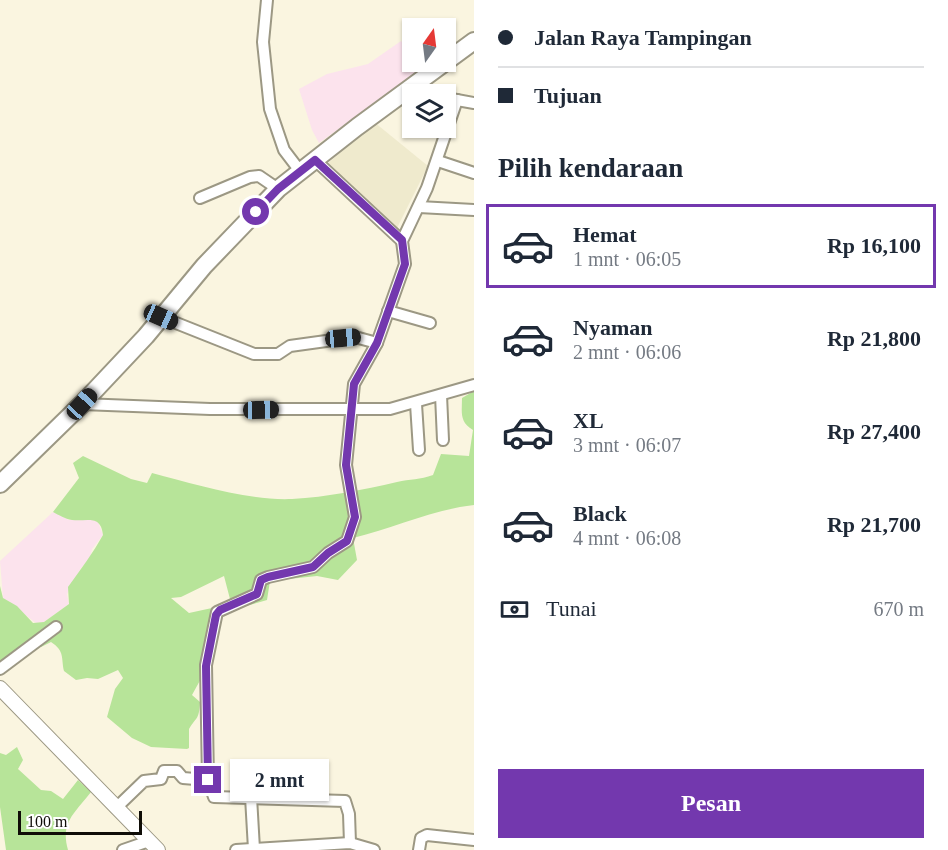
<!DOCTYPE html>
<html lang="id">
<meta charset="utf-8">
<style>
:root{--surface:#fff;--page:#f6f6f7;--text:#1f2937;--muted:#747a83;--line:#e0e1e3;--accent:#7338ae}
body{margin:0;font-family:Georgia,serif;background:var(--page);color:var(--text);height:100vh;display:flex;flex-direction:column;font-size:22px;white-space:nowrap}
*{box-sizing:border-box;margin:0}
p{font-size:20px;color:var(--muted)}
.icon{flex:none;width:33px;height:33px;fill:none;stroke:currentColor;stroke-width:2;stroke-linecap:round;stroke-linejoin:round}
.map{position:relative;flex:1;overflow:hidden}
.panel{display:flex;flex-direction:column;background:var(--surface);width:474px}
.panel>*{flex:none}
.top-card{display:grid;align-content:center;height:132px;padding:0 24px;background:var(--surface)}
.needle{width:39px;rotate:14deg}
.fabs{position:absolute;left:402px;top:18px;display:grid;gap:12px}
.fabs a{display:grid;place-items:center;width:54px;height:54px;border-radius:0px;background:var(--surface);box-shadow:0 2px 4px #0004;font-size:30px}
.scale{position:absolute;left:18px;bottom:15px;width:124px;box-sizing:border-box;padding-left:6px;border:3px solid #0f0d07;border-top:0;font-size:16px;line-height:21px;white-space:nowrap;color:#0f0d07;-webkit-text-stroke:4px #fff;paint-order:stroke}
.end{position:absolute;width:27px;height:27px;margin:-14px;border:8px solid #7338ae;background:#fff;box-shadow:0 0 0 3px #fff}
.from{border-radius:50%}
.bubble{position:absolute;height:42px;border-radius:0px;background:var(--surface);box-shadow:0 2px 4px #0004;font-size:20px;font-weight:700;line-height:42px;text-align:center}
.car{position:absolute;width:18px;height:36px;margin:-18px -9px;border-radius:8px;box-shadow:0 0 4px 2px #0007;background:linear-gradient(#222 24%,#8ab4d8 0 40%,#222 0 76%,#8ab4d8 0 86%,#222 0)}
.top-card b{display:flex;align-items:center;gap:21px;height:57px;font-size:22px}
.top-card b+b{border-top:2px solid var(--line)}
.top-card i{width:15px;height:15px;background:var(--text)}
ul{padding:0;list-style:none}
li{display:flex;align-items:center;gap:18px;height:84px;margin:0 12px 9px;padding:0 12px;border:3px solid transparent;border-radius:0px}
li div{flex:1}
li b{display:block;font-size:22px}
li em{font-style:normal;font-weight:700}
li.active{border-color:var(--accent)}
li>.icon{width:54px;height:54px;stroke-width:1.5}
h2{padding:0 24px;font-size:27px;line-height:72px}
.pay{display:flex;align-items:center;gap:15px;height:66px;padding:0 24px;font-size:22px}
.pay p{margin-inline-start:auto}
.action{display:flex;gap:12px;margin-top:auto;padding:12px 24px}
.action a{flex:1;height:69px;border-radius:0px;background:var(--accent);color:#fff;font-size:24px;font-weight:700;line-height:69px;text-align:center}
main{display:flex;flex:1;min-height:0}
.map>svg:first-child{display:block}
.commercial{fill:#fce3ed}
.built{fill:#efeacd}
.green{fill:#b7e499}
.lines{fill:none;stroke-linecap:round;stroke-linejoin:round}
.street-casing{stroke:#9c9884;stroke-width:14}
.secondary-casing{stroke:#9c9884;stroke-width:16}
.primary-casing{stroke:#9c9884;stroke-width:20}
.street{stroke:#fff;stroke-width:10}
.secondary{stroke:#fff;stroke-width:14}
.primary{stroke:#fff;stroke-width:16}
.route{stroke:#7338ae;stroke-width:8}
</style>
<main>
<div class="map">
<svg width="474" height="850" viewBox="0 0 474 850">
<rect width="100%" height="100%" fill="#faf5e0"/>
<g class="commercial">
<path d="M 401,41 L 412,53 L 412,62 L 420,62 L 425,67 L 319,143 L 312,130 L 299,89 L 327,74 L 368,64 Z"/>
<path d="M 53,512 L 69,520 L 92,518 L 98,522 L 103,535 L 92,549 L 90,559 L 81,568 L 67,594 L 69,604 L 44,622 L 36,623 L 3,598 L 0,561 Z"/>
</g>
<path class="built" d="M 374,122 L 428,166 L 396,230 L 325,166 Z"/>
<g class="green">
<path d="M 474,391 L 474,505 C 431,510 394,528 353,538 L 357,560 L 338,580 L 317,576 L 270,581 L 267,600 L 239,608 L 230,599 L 224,576 L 181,597 L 171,598 L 189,613 L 212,608 L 203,675 L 192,695 L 200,702 C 199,720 197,716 189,729 L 189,748 L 187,749 L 151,747 L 132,738 L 107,717 L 115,689 L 123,678 L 118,670 L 98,679 L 87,678 L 76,680 L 64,671 C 61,658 65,651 51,642 L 41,647 L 31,638 L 0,666 L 0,586 L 3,598 L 17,606 L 33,623 L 44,622 L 69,604 L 68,587 C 81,569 93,553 103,535 C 101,514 86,522 72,520 C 65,519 59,515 53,512 L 79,478 L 73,463 L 83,456 L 131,479 L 147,483 L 152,473 C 194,484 249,501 292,499 C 327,497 363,490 397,482 C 410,479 420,480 433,475 L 441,454 L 469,456 L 473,430 C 459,422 462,412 462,398 Z"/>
<path d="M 17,747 L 23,760 L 18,769 L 41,790 L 51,791 L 63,799 L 78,780 L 91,792 C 75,813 60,822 68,850 L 6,850 L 0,807 L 0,753 L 6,755 Z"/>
</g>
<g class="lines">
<defs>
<g id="street">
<path d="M 267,0 L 263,42 L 270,109 L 284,150 L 300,171"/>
<path d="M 405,93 L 425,94"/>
<path d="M 446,98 L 474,103"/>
<path d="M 315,160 L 402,241"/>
<path d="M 438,161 L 474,173"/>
<path d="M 200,198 L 250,177 L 259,176 L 278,189"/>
<path d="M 419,207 L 474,210"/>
<path d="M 388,311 L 430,323"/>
<path d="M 161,317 L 254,354 L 278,354 L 290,346 L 355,337 L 377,343"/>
<path d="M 441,395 L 443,440"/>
<path d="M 82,404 L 210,409 L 390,409 L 474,385"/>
<path d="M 416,404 L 419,450"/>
<path d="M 0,669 L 56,627"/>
<path d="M 208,780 L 214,797 L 345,801 L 349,814 L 350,843"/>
<path d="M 251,797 L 254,849"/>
<path d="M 116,808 L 144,781 L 161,779 L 164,771 L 177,771 L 183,778 L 208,780 L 206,665 L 217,612 L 257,594 L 261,580 L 268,577 L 313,567 L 328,553 L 347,541 L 355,517 L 346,465 L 354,384 L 377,343 L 405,264 L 402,241 L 427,188 L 457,100"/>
<path d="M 123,850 L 149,841"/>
<path d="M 236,850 L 350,843 L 374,850"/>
<path d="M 419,850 L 421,838 L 427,835 L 474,840"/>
</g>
<path id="secondary" d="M 0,688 L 158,850"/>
<path id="primary" d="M 0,484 L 82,404 L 146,336 L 204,266 L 278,189 L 357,127 L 474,41"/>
</defs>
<use href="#street" class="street-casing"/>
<use href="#secondary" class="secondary-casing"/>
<use href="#primary" class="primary-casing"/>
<use href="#street" class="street"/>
<use href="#secondary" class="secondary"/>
<use href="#primary" class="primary"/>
</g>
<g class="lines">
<path class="route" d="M 208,780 L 206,666 L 216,615 L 220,610 L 257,594 L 261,580 L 268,577 L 313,567 L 328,553 L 347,541 L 355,517 L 346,465 L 354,384 L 377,343 L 405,264 L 402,240 L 315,160 L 278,189 L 256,212"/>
</g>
</svg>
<div class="fabs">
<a><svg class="needle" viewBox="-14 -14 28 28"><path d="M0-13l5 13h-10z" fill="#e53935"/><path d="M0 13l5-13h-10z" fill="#747a83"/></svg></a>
<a><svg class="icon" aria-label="layers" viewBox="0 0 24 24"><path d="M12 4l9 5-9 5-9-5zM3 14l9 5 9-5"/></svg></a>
</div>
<div class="scale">100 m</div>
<i class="end from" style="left:256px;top:212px"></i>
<i class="end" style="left:208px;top:780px"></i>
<div class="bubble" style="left:230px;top:759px;width:99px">2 mnt</div>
<i class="car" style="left:161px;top:317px;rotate:114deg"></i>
<i class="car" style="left:343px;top:338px;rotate:85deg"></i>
<i class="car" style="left:82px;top:404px;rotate:43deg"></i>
<i class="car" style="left:261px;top:410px;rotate:89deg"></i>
</div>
<section class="panel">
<div class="top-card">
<b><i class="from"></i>Jalan Raya Tampingan</b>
<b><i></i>Tujuan</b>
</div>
<h2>Pilih kendaraan</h2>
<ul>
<li class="active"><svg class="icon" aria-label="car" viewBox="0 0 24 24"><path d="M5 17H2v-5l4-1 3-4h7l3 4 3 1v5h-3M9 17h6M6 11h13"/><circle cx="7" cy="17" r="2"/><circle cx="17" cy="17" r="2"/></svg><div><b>Hemat</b><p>1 mnt · 06:05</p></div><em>Rp 16,100</em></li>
<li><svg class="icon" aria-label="car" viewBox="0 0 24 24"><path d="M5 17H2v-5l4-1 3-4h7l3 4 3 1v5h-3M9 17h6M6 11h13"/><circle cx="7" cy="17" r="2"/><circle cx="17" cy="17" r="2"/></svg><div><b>Nyaman</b><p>2 mnt · 06:06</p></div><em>Rp 21,800</em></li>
<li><svg class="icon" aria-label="car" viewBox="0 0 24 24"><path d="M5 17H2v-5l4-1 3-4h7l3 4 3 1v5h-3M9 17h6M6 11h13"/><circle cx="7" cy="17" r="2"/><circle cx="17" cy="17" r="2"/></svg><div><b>XL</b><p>3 mnt · 06:07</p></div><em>Rp 27,400</em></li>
<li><svg class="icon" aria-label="car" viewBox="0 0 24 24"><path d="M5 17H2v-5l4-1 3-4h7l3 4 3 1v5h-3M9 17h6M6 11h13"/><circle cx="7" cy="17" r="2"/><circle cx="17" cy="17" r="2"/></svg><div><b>Black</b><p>4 mnt · 06:08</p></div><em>Rp 21,700</em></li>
</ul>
<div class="pay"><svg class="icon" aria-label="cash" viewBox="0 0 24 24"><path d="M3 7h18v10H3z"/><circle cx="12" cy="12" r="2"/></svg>Tunai<p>670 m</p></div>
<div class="action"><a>Pesan</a></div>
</section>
</main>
